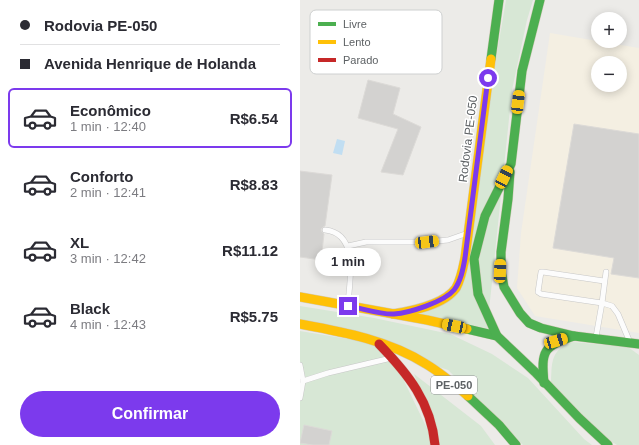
<!DOCTYPE html>
<html lang="pt">
<meta charset="utf-8">
<style>
:root{--surface:#fff;--page:#f7f7f7;--text:#2b2b33;--muted:#7c7c81;--line:#e1e1e2;--accent:#7c3aed}
body{margin:0;font-family:Helvetica,sans-serif;background:var(--page);color:var(--text);height:100vh;display:flex;flex-direction:column;font-size:15px;white-space:nowrap}
*{box-sizing:border-box;margin:0}
p{font-size:13px;color:var(--muted)}
.icon{flex:none;width:22px;height:22px;fill:none;stroke:currentColor;stroke-width:2;stroke-linecap:round;stroke-linejoin:round}
.map{position:relative;flex:1;overflow:hidden}
.side{display:flex;flex-direction:column;background:var(--surface);width:300px}
.side>*{flex:none}
.banner{display:grid;align-content:center;height:88px;padding:0 20px;background:var(--surface)}
.fabs{position:absolute;left:291px;top:12px;display:grid;gap:8px}
.fabs a{display:grid;place-items:center;width:36px;height:36px;border-radius:50%;background:var(--surface);box-shadow:0 2px 10px #0003;font-size:20px}
.end{position:absolute;width:18px;height:18px;margin:-9px;border:5px solid #7c3aed;background:#fff;box-shadow:0 0 0 2px #fff}
.from{border-radius:50%}
.bubble{position:absolute;height:28px;border-radius:14px;background:var(--surface);box-shadow:0 2px 10px #0003;font-size:13px;font-weight:700;line-height:28px;text-align:center}
.car{position:absolute;width:12px;height:24px;margin:-12px -6px;border-radius:5px;box-shadow:0 0 3px 1px #0007;background:linear-gradient(#f5c518 24%,#345 0 40%,#f5c518 0 76%,#345 0 86%,#f5c518 0)}
.banner b{display:flex;align-items:center;gap:14px;height:38px;font-size:15px}
.banner b+b{border-top:1px solid var(--line)}
.banner i{width:10px;height:10px;background:var(--text)}
ul{padding:0;list-style:none}
li{display:flex;align-items:center;gap:12px;height:60px;margin:0 8px 6px;padding:0 12px;border:2px solid transparent;border-radius:6px}
li div{flex:1}
li b{display:block;font-size:15px}
li em{font-style:normal;font-weight:700}
li.selected{border-color:var(--accent)}
li>.icon{width:36px;height:36px;stroke-width:1.5}
.action{display:flex;gap:8px;margin-top:auto;padding:8px 20px}
.action a{flex:1;height:46px;border-radius:24px;background:var(--accent);color:#fff;font-size:16px;font-weight:700;line-height:46px;text-align:center}
main{display:flex;flex:1;min-height:0}
.map>svg:first-child{display:block}
.commercial{fill:#f4efe2;fill-rule:evenodd}
.green{fill:#d7e7d5}
.water{fill:#c1def2}
.building{fill:#d3d2d0;stroke:#dcdad7}
.lines{fill:none;stroke-linecap:round;stroke-linejoin:round}
.lane-casing{stroke:#c7c7c7;stroke-width:6}
.fast-casing{stroke:#d2cab8;stroke-width:10}
.slow-casing{stroke:#d2cab8;stroke-width:10}
.jam-casing{stroke:#d2cab8;stroke-width:10}
.lane{stroke:#fcfcfc;stroke-width:5}
.fast{stroke:#4caf50;stroke-width:9}
.slow{stroke:#ffc107;stroke-width:9}
.jam{stroke:#c62828;stroke-width:9}
.route{stroke:#7c3aed;stroke-width:5}
.labels{text-anchor:middle;dominant-baseline:central;stroke-width:3;stroke-linejoin:round;paint-order:stroke}
.shield{fill:#fff;stroke:#8e9092;stroke-width:1}
.shield-label{font-size:11px;font-weight:bold;fill:#5d6164}
.street-label{font-size:12px;fill:#5d6164;stroke:#fff}
.key{fill:#fff;stroke:#ced0d0;stroke-width:1}
.key-label{font-size:11px;fill:#5d6164}
</style>
<main>
<section class="side">
<div class="banner">
<b><i class="from"></i>Rodovia PE-050</b>
<b><i></i>Avenida Henrique de Holanda</b>
</div>
<ul>
<li class="selected"><svg class="icon" aria-label="car" viewBox="0 0 24 24"><path d="M5 17H2v-5l4-1 3-4h7l3 4 3 1v5h-3M9 17h6M6 11h13"/><circle cx="7" cy="17" r="2"/><circle cx="17" cy="17" r="2"/></svg><div><b>Econômico</b><p>1 min · 12:40</p></div><em>R$6.54</em></li>
<li><svg class="icon" aria-label="car" viewBox="0 0 24 24"><path d="M5 17H2v-5l4-1 3-4h7l3 4 3 1v5h-3M9 17h6M6 11h13"/><circle cx="7" cy="17" r="2"/><circle cx="17" cy="17" r="2"/></svg><div><b>Conforto</b><p>2 min · 12:41</p></div><em>R$8.83</em></li>
<li><svg class="icon" aria-label="car" viewBox="0 0 24 24"><path d="M5 17H2v-5l4-1 3-4h7l3 4 3 1v5h-3M9 17h6M6 11h13"/><circle cx="7" cy="17" r="2"/><circle cx="17" cy="17" r="2"/></svg><div><b>XL</b><p>3 min · 12:42</p></div><em>R$11.12</em></li>
<li><svg class="icon" aria-label="car" viewBox="0 0 24 24"><path d="M5 17H2v-5l4-1 3-4h7l3 4 3 1v5h-3M9 17h6M6 11h13"/><circle cx="7" cy="17" r="2"/><circle cx="17" cy="17" r="2"/></svg><div><b>Black</b><p>4 min · 12:43</p></div><em>R$5.75</em></li>
</ul>
<div class="action"><a>Confirmar</a></div>
</section>
<div class="map">
<svg width="339" height="445" viewBox="0 0 339 445">
<rect width="100%" height="100%" fill="#ecebe8"/>
<path class="commercial" d="M 250,33 L 339,48 L 339,333 L 235,316 L 217,288 L 221,233 ZM 298,63 L 320,63 L 320,85 L 298,85 Z"/>
<g class="green">
<path d="M 206,0 L 233,0 L 227,20 L 212,90 L 188,320 L 193,330 L 120,314 L 156,294 Z"/>
<path d="M 0,306 L 74,318 L 150,334 L 192,354 L 228,378 L 284,439 L 292,445 L 223,445 L 148,370 L 0,319 Z"/>
<path d="M 0,331 L 79,344 L 93,358 L 135,445 L 0,445 Z"/>
<path d="M 273,342 L 328,347 L 339,355 L 339,445 L 317,445 L 306,438 L 251,383 C 252,362 250,350 273,342 Z"/>
<path d="M 114,374 L 181,426 L 195,445 L 139,445 Z"/>
</g>
<path class="water" d="M 37,139 L 45,141 L 42,155 L 33,153 Z"/>
<g class="building">
<path d="M 68,80 L 100,88 L 93,114 L 121,127 L 103,175 L 81,172 L 98,129 L 58,118 Z"/>
<path d="M 274,124 L 339,134 L 339,278 L 311,274 L 314,258 L 253,248 Z"/>
<path d="M 0,171 L 32,175 L 25,226 L 23,227 L 21,229 L 22,232 L 24,234 L 21,260 L 0,257 Z"/>
<path d="M 4,425 L 32,431 L 29,445 L 13,445 L 0,443 Z"/>
</g>
<g class="lines">
<defs>
<g id="lane">
<path d="M 25,230 C 59,233 50,280 48,303"/>
<path d="M 48,246 L 66,242 L 127,242 L 148,240 L 165,234"/>
<path d="M 306,272 L 302,303 L 312,306 L 318,314 L 329,340"/>
<path d="M 296,337 L 302,303 L 241,294 L 238,292 L 241,272 L 243,272 L 304,281"/>
<path d="M 0,365 L 3,381 L 0,398"/>
<path d="M 3,381 L 28,373 L 87,359"/>
</g>
<g id="fast">
<path d="M 191,59 L 199,0"/>
<path d="M 210,172 L 208,199 L 201,252 L 201,271 L 204,287 L 220,313 L 229,323 L 241,328 L 274,336 L 339,344"/>
<path d="M 167,329 L 197,336 L 235,372 L 279,418 L 308,445"/>
<path d="M 197,336 L 178,294 L 174,259 L 185,216 L 211,164 L 222,71 L 240,0"/>
<path d="M 244,383 C 241,351 243,346 274,336"/>
<path d="M 168,396 L 199,425 L 216,445"/>
</g>
<g id="slow">
<path d="M 0,297 L 127,320 L 167,329"/>
<path d="M 93,314 C 112,311 144,305 156,288 C 161,279 163,268 165,258 L 191,59"/>
<path d="M 0,324 C 43,332 88,340 126,364 C 141,373 154,384 168,396"/>
</g>
<path id="jam" d="M 79,344 C 108,374 131,402 135,445"/>
</defs>
<use href="#lane" class="lane-casing"/>
<use href="#fast" class="fast-casing"/>
<use href="#slow" class="slow-casing"/>
<use href="#jam" class="jam-casing"/>
<use href="#lane" class="lane"/>
<use href="#fast" class="fast"/>
<use href="#slow" class="slow"/>
<use href="#jam" class="jam"/>
</g>
<g class="lines">
<path class="route" d="M 48,306 C 61,308 82,315 94,314 C 109,313 144,302 154,290 C 161,281 163,269 165,258 L 188,78"/>
</g>
<g class="labels">
<rect class="shield" x="131" y="376" width="46" height="18" rx="3"/>
<g class="shield-label">
<text x="154" y="385">PE-050</text>
</g>
<g class="street-label">
<text transform="translate(168 139) rotate(-83)">Rodovia PE-050</text>
</g>
</g>
<rect x="10" y="10" width="132" height="64" rx="6" class="key"/>
<rect x="18" y="22" width="18" height="4" fill="#4caf50"/>
<rect x="18" y="40" width="18" height="4" fill="#ffc107"/>
<rect x="18" y="58" width="18" height="4" fill="#c62828"/>
<g class="key-label">
<text x="43" y="28">Livre</text>
<text x="43" y="46">Lento</text>
<text x="43" y="64">Parado</text>
</g>
</svg>
<div class="fabs">
<a>+</a>
<a>−</a>
</div>
<i class="end from" style="left:188px;top:78px"></i>
<i class="end" style="left:48px;top:306px"></i>
<div class="bubble" style="left:15px;top:248px;width:66px">1 min</div>
<i class="car" style="left:218px;top:102px;rotate:7deg"></i>
<i class="car" style="left:204px;top:177px;rotate:26deg"></i>
<i class="car" style="left:127px;top:242px;rotate:83deg"></i>
<i class="car" style="left:200px;top:271px;rotate:2deg"></i>
<i class="car" style="left:154px;top:326px;rotate:282deg"></i>
<i class="car" style="left:256px;top:341px;rotate:74deg"></i>
</div>
</main>
